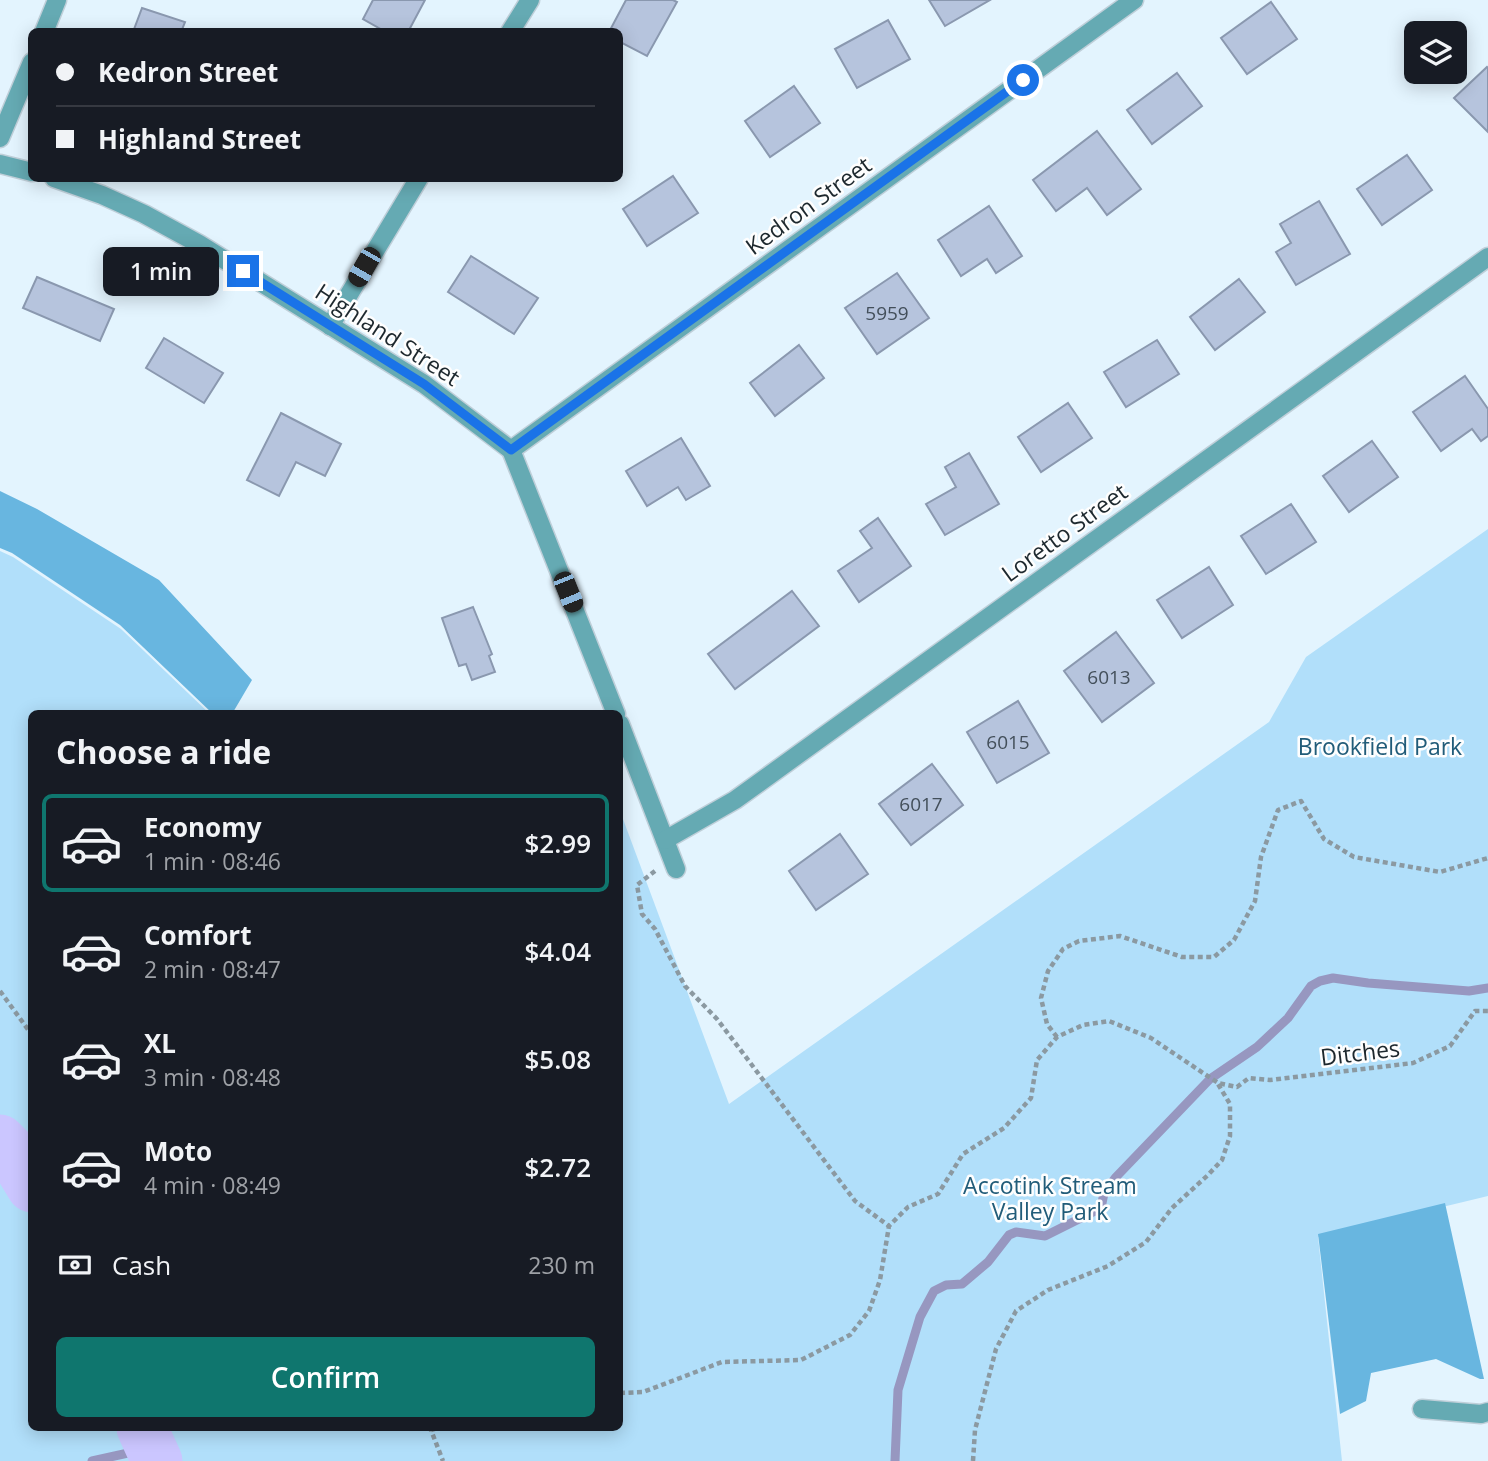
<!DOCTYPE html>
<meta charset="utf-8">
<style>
:root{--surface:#171b24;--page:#20242c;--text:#f1f3f6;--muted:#9ea1a6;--line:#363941;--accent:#0f766e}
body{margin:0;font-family:"Open Sans",sans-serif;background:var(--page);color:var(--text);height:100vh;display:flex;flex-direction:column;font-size:26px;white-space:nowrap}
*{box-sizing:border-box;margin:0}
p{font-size:23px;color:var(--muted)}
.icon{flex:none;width:38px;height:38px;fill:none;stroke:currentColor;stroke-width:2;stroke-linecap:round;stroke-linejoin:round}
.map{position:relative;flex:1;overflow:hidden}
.details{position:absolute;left:28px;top:710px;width:595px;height:721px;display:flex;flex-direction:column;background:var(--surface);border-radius:10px;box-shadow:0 4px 18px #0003}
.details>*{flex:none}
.guide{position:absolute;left:28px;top:28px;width:595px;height:154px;border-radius:10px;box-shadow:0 4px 18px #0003;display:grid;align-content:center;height:154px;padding:0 28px;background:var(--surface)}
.tools{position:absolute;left:1404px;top:21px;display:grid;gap:14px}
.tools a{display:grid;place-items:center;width:63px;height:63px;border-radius:10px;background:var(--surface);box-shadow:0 4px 18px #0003;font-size:35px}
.end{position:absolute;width:32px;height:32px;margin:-16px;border:9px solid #1a73e8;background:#fff;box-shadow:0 0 0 4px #fff}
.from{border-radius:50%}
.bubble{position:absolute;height:49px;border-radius:10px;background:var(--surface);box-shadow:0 4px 18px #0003;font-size:23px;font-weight:600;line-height:49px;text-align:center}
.car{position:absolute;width:21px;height:42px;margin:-21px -10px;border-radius:9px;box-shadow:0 0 5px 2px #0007;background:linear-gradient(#222 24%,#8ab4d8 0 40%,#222 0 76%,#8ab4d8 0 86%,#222 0)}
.guide b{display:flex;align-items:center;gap:24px;height:66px;font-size:26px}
.guide b+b{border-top:2px solid var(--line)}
.guide i{width:18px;height:18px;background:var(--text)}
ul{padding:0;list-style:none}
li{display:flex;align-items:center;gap:21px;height:98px;margin:0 14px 10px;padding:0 14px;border:4px solid transparent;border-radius:10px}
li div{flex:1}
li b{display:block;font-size:26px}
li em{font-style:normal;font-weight:600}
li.current{border-color:var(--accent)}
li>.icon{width:63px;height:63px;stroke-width:1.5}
h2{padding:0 28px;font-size:32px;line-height:84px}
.pay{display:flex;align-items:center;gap:18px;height:77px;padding:0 28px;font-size:26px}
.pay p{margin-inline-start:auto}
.button{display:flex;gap:14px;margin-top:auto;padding:14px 28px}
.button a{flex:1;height:80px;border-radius:10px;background:var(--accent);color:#fff;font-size:28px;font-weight:600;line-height:80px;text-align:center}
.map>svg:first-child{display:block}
.green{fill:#b1dffa}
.forest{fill:#68b6e0}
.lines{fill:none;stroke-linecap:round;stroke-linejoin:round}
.stream{stroke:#9797c0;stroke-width:9}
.river{stroke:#cbc6ff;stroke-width:51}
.building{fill:#b6c4dd;stroke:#8a98af;stroke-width:2}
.street-casing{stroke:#bfcfd9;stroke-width:21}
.path{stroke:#8b99a1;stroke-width:4.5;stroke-dasharray:5 3.5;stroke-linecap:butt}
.street{stroke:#65aab3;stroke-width:18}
.route{stroke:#1a73e8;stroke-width:9}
.labels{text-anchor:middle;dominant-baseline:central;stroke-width:5;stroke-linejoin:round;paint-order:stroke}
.number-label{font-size:19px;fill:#434f5a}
.street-label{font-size:23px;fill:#1d282e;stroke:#fefefe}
.park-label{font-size:23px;fill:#215c79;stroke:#fefefe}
</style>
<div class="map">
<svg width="1488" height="1461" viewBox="0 0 1488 1461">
<rect width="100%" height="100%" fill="#e3f4fe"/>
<path class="green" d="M 1488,529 L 1488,1196 L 1318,1237 L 1342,1461 L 0,1461 L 0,551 L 13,557 L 121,629 L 210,714 L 32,714 L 32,1428 L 620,1428 L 620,811 L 729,1104 L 1269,722 L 1306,657 Z"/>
<g class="forest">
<path d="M 0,491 L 37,509 L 159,580 L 252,680 L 232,714 L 213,714 L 120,625 L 12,553 L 0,548 Z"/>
<path d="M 1445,1203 L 1484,1379 L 1480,1379 L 1436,1359 L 1371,1373 L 1366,1401 L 1340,1414 L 1318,1234 Z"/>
</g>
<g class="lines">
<g class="stream">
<path d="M 92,1461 L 151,1448"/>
<path d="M 895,1461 L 898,1390 L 920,1317 L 934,1291 L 946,1285 L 962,1284 L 988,1262 L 1009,1235 L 1016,1232 L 1045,1236 L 1101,1208 L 1104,1193 L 1116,1177 L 1210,1079 L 1257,1047 L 1288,1018 L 1311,986 L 1320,981 L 1333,978 L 1368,983 L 1469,991 L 1488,988"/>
</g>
<g class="river">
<path d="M 0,1140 L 9,1149 L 32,1187"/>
<path d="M 142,1428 L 157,1461"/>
</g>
</g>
<g class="building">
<path d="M 373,0 L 425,0 L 408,32 L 386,32 L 363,19 Z"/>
<path d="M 626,0 L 673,0 L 677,2 L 647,56 L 620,42 L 620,32 L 609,32 Z"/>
<path d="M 929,0 L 990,0 L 945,26 Z"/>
<path d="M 1271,2 L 1297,39 L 1247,74 L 1221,38 Z"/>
<path d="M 142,8 L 185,22 L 181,32 L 133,32 Z"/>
<path d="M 888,20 L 910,59 L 857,88 L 835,49 Z"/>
<path d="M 1487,67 L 1488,68 L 1488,132 L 1454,98 Z"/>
<path d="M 1177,73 L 1202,106 L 1152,144 L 1127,110 Z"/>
<path d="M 794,86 L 820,123 L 770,157 L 745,121 Z"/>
<path d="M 1097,131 L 1141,189 L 1107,215 L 1087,188 L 1056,211 L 1033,180 Z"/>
<path d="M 1407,155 L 1432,190 L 1382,225 L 1357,189 Z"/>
<path d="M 673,176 L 698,213 L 647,246 L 623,209 Z"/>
<path d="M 1319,201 L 1350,254 L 1296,285 L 1276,252 L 1291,243 L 1280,224 Z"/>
<path d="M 989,206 L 1022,256 L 996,273 L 987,259 L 961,276 L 938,240 Z"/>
<path d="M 471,256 L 538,298 L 514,334 L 448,292 Z"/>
<path d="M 897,273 L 929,318 L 877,354 L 845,308 Z"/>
<path d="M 37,277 L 114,309 L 100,341 L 23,308 Z"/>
<path d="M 1239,279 L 1265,312 L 1215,350 L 1190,317 Z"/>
<path d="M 164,338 L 223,373 L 204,403 L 146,368 Z"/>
<path d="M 1157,340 L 1179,374 L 1126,407 L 1104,372 Z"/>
<path d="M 799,345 L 824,378 L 775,416 L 750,383 Z"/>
<path d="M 1465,376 L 1488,409 L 1488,436 L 1481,441 L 1472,429 L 1441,451 L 1413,412 Z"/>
<path d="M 1068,403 L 1092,438 L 1041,472 L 1018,437 Z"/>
<path d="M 281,413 L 341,444 L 325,476 L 296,462 L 279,496 L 247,480 Z"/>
<path d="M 681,438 L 710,486 L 686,500 L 678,487 L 647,506 L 626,471 Z"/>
<path d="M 1372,441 L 1398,477 L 1349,512 L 1323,476 Z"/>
<path d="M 969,453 L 999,504 L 945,535 L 926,504 L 956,487 L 945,467 Z"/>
<path d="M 1291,504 L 1316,542 L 1266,574 L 1241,536 Z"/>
<path d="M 878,518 L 911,566 L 859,602 L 838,571 L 872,548 L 860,531 Z"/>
<path d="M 1209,567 L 1233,605 L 1182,638 L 1157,600 Z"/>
<path d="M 792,591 L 819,626 L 735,689 L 708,654 Z"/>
<path d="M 473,607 L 492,654 L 489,656 L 495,672 L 472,680 L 466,664 L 459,666 L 442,618 Z"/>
<path d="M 1116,632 L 1154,683 L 1102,722 L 1064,671 Z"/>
<path d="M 1018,701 L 1049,753 L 997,783 L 967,732 Z"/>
<path d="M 932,764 L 963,805 L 911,845 L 879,804 Z"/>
<path d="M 840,834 L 868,874 L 816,910 L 789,871 Z"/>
</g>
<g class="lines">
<defs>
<g id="street">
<path d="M 44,32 L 57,0"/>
<path d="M 510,32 L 530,0"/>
<path d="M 0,138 L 32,62"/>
<path d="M 0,164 L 32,172"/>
<path d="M 54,178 L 102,195 L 144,214 L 199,244 L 424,384 L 511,450 L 616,714"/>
<path d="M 330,326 L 419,178"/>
<path d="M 511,450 L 1134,0"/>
<path d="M 620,724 L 676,869"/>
<path d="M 665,840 L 735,800 L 1488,257"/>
<path d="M 1422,1409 L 1481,1414 L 1488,1412"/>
</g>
</defs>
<use href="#street" class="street-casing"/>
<g class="path">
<path d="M 655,871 L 637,885 L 642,914 L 655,929 L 685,986 L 717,1019 L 855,1201 L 889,1226"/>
<path d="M 0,991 L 32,1035"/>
<path d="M 1057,1037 L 1047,1024 L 1041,998 L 1048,971 L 1063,949 L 1079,941 L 1120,936 L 1182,957 L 1214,957 L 1234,940 L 1255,901 L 1261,857 L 1278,810 L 1301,801 L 1324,839 L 1354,857 L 1440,872 L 1488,858"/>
<path d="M 620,1393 L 643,1392 L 722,1362 L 801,1360 L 850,1335 L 869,1311 L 880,1280 L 889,1226 L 908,1207 L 938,1194 L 963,1154 L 1004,1128 L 1031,1098 L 1037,1060 L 1057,1037 L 1083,1025 L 1109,1021 L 1151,1038 L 1218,1083 L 1237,1087 L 1249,1078 L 1270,1080 L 1413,1063 L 1450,1046 L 1475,1011 L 1488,1011"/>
<path d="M 428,1428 L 431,1430 L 443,1461"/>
<path d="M 431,1430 L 438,1428"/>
<path d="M 973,1461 L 975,1430 L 996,1349 L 1016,1311 L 1048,1290 L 1108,1266 L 1146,1242 L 1172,1208 L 1208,1175 L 1222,1160 L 1230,1136 L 1230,1104 L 1218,1084"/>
</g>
<use href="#street" class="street"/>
</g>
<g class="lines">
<path class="route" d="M 243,271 L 424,384 L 511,450 L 1023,80"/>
</g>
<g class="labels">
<g class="number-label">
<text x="887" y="313">5959</text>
<text x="1109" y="677">6013</text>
<text x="1008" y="742">6015</text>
<text x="921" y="804">6017</text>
</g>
<g class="street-label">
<text transform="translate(808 205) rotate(-36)">Kedron Street</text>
<text transform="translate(388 334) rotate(33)">Highland Street</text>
<text transform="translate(1064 532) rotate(-36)">Loretto Street</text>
<text transform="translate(1360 1052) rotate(-7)">Ditches</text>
</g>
<g class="park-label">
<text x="1380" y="746">Brookfield Park</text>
<text x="1050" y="1185">Accotink Stream<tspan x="1050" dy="26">Valley Park</tspan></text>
</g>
</g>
</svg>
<div class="tools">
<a><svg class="icon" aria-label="layers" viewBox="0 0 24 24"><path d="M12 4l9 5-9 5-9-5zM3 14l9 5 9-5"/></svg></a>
</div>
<i class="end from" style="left:1023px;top:80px"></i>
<i class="end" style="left:243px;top:271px"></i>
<div class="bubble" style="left:103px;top:247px;width:116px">1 min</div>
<i class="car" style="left:364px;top:267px;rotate:210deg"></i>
<i class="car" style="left:568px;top:592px;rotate:158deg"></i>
<div class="guide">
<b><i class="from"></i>Kedron Street</b>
<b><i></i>Highland Street</b>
</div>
<section class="details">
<h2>Choose a ride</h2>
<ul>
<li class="current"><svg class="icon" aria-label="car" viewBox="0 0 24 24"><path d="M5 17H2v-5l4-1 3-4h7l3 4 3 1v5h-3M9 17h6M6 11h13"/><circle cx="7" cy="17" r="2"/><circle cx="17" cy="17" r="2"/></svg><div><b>Economy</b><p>1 min · 08:46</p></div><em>$2.99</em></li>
<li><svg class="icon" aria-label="car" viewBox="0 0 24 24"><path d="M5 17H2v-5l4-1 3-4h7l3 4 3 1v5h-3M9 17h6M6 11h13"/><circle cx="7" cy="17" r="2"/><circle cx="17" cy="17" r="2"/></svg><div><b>Comfort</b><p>2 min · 08:47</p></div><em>$4.04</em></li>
<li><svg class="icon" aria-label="car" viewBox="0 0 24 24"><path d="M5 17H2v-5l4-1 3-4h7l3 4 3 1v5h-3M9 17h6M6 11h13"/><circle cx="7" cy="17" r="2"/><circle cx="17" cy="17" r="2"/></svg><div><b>XL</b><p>3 min · 08:48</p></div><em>$5.08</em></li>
<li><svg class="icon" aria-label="car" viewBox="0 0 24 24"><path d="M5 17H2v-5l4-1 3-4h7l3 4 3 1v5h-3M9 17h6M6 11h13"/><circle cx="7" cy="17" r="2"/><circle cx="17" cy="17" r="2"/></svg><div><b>Moto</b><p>4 min · 08:49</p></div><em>$2.72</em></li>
</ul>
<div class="pay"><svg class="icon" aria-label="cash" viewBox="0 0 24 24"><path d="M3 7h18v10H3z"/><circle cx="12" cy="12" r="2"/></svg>Cash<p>230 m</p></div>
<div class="button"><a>Confirm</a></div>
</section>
</div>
